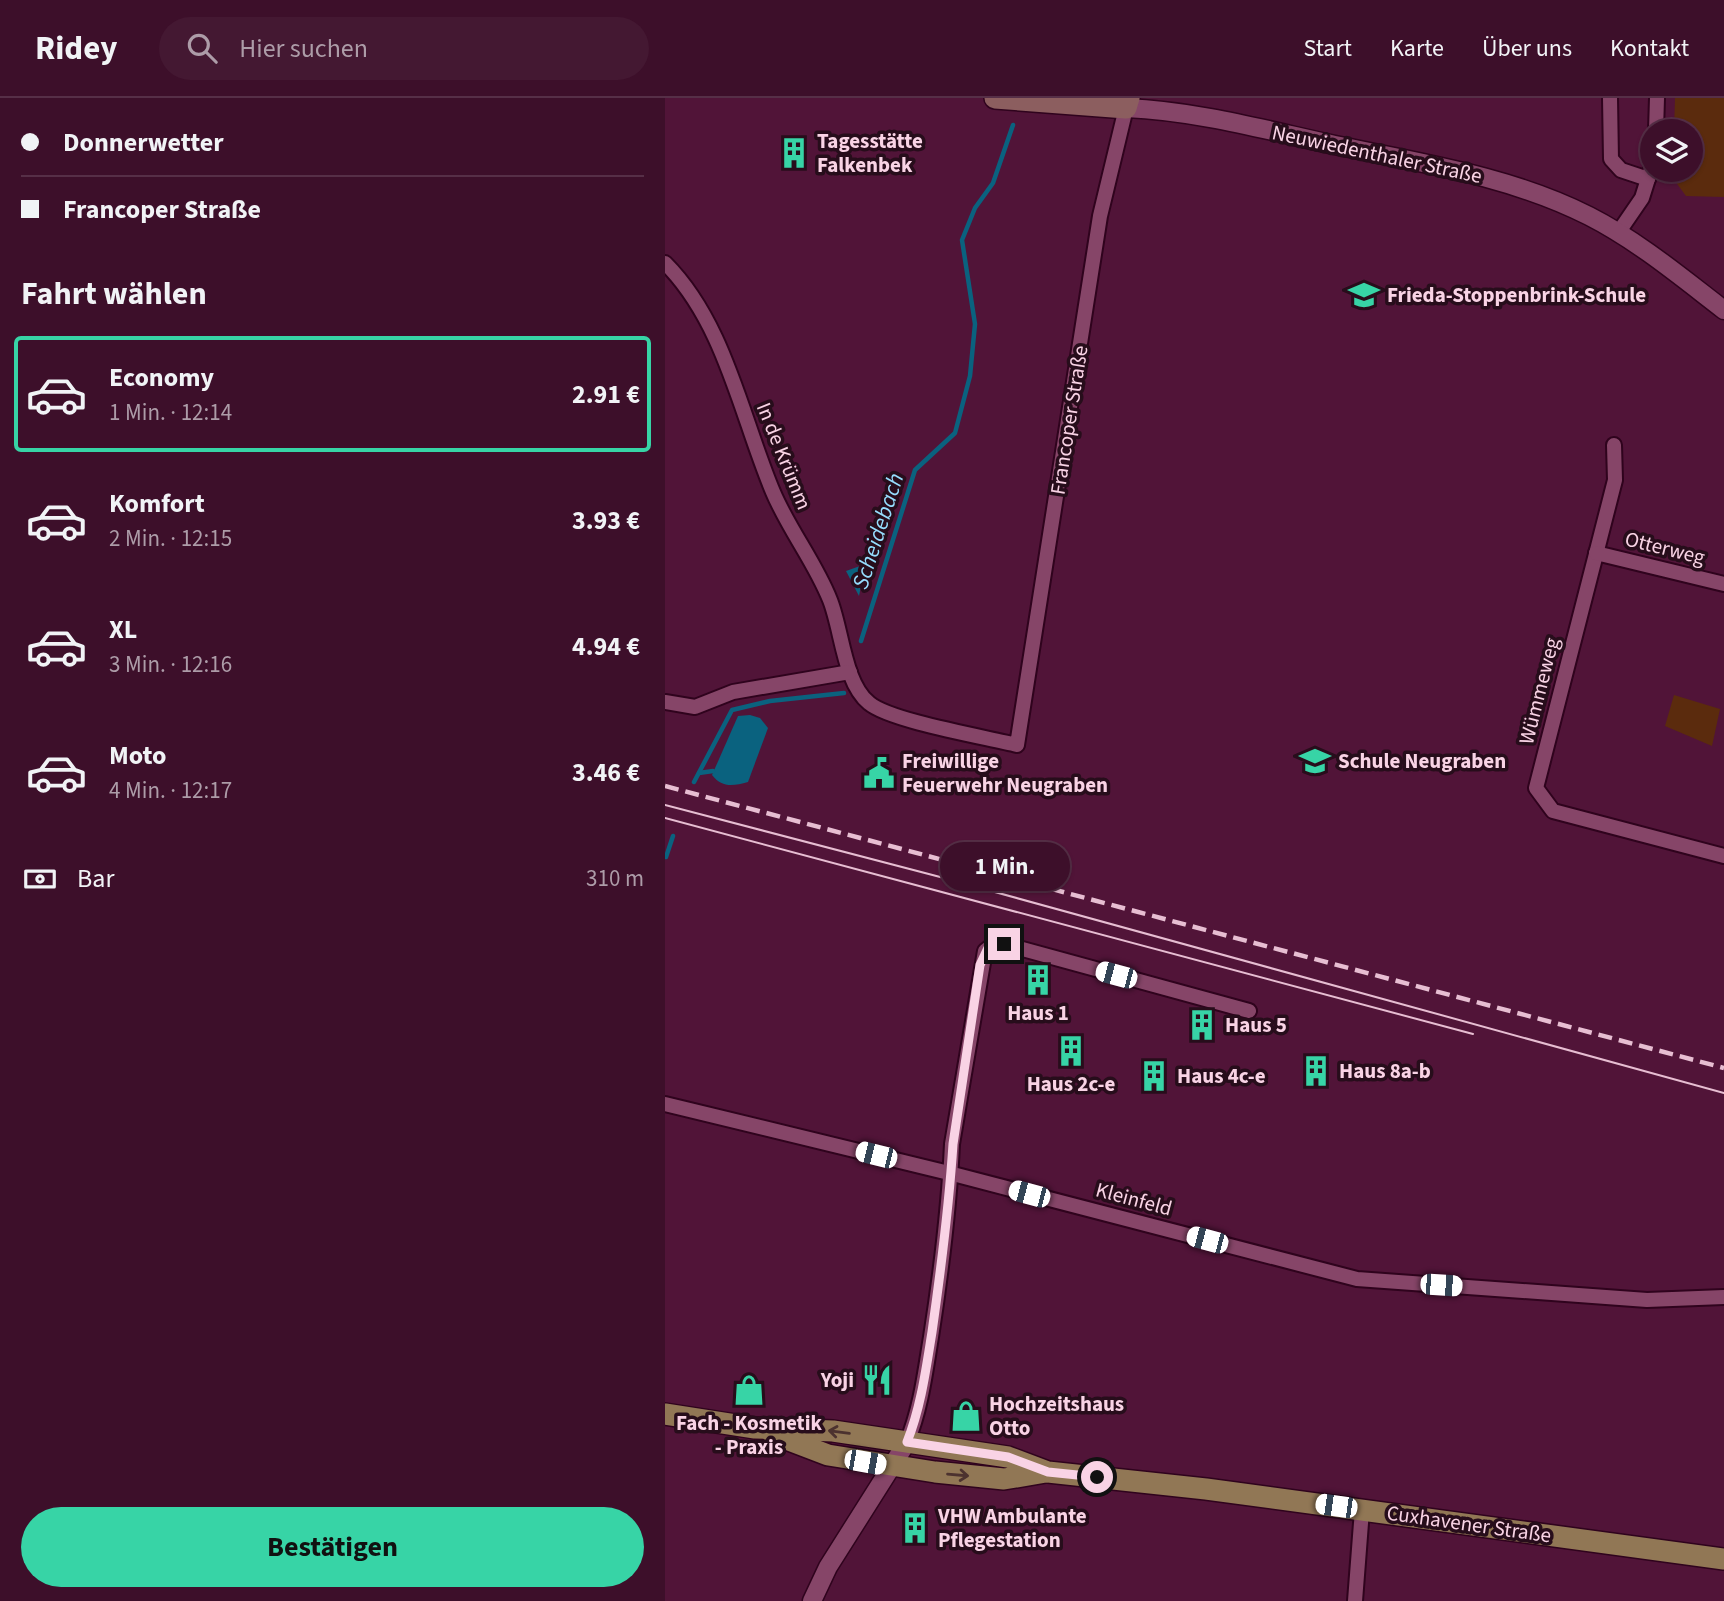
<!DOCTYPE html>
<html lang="de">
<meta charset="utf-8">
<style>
:root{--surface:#3d0f2a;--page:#441832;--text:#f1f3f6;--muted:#ad9ca8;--line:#562f47;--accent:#37d4a6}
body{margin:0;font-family:"Source Sans 3",sans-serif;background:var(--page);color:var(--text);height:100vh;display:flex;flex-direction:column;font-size:26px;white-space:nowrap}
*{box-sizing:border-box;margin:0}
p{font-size:23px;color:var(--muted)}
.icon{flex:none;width:38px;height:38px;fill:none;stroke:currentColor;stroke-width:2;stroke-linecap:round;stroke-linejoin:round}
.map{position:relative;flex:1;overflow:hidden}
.sheet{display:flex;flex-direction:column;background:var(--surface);width:665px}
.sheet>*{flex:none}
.top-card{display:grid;align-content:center;height:154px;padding:0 21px;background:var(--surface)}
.buttons{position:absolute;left:975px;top:21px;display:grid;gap:14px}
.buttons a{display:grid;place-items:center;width:63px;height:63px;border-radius:50%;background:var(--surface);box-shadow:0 2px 5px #0004,0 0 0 2px var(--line);font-size:35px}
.end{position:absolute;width:32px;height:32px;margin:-16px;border:9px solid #f9d3e5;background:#111;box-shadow:0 0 0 4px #111}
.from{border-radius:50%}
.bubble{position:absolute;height:49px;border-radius:24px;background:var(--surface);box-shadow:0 2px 5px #0004,0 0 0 2px var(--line);font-size:23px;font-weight:700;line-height:49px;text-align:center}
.car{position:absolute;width:21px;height:42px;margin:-21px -10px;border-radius:9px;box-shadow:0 0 5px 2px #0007;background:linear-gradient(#fff 24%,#345 0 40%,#fff 0 76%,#345 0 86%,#fff 0)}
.top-card b{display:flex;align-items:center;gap:24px;height:66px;font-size:26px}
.top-card b+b{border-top:2px solid var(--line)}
.top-card i{width:18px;height:18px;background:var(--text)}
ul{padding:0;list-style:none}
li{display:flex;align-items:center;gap:21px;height:116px;margin:0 14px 10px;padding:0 7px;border:4px solid transparent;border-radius:7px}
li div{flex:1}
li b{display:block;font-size:26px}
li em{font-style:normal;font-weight:700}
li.active{border-color:var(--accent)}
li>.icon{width:63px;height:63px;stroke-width:1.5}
h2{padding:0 21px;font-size:32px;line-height:84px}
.pay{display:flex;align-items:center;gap:18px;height:77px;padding:0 21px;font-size:26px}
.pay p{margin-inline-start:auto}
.primary-button{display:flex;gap:14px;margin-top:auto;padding:14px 21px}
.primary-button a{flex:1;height:80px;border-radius:42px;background:var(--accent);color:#111;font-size:28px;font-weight:700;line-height:80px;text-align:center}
header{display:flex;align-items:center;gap:42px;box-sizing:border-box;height:98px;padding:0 35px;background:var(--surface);border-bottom:2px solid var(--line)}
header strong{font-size:33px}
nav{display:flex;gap:38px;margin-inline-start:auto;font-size:24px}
.search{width:490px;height:63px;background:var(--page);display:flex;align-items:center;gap:18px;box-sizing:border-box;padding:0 24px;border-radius:38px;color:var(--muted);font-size:26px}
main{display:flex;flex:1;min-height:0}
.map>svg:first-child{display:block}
.green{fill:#5b2b0d}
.water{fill:#0a627f}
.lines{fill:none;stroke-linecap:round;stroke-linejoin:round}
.stream{stroke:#0a627f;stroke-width:4.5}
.minor-casing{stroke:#2f031d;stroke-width:18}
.tertiary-casing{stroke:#2f031d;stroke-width:21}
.secondary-casing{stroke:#2f031d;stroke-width:24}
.primary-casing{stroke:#2f031d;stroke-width:24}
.minor{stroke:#864568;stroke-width:14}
.tertiary{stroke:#864568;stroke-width:18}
.secondary{stroke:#8c5e5f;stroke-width:21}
.primary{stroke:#917755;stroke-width:21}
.tram{stroke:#e7bed2;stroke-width:2}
.rail{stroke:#e7bed2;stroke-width:4.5;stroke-dasharray:14 7;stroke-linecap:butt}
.oneway{stroke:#4c322f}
.route{stroke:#f9d3e5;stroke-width:9}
.labels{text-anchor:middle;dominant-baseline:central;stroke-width:7;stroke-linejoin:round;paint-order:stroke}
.poi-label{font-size:21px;font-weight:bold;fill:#f9d3e5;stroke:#270d1b;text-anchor:start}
.street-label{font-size:21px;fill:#f9d3e5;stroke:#270d1b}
.water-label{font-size:23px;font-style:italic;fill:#96ddfd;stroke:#270d1b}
</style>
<header>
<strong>Ridey</strong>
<div class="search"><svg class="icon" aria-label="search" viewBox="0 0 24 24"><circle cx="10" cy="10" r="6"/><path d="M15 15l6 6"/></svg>Hier suchen</div>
<nav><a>Start</a><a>Karte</a><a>Über uns</a><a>Kontakt</a></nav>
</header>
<main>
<section class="sheet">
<div class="top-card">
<b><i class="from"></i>Donnerwetter</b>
<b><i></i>Francoper Straße</b>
</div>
<h2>Fahrt wählen</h2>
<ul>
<li class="active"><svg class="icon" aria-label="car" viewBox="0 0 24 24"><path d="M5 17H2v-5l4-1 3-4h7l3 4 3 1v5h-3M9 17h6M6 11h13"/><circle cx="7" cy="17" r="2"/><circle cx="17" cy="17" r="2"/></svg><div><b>Economy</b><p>1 Min. · 12:14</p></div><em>2.91 €</em></li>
<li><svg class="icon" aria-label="car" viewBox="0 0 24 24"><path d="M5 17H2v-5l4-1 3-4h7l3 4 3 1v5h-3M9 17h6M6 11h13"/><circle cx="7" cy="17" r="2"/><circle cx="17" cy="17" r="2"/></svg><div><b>Komfort</b><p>2 Min. · 12:15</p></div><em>3.93 €</em></li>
<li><svg class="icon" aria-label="car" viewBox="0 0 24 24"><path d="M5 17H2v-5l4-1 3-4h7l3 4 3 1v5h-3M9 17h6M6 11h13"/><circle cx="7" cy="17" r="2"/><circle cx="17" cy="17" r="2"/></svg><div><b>XL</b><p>3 Min. · 12:16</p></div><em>4.94 €</em></li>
<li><svg class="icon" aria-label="car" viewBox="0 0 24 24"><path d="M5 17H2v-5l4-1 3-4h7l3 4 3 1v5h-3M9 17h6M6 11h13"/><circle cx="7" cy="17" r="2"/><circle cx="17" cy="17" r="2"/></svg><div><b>Moto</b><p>4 Min. · 12:17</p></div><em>3.46 €</em></li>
</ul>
<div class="pay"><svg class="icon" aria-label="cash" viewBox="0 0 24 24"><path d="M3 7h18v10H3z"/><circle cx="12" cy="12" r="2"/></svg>Bar<p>310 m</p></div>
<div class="primary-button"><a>Bestätigen</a></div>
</section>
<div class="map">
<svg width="1059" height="1503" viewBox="0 0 1059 1503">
<rect width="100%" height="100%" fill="#511438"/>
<g class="green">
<path d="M 1010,0 L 1059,0 L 1059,99 L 1021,98 L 1007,79 L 1007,72 L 1026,72 L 1026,33 L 1009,33 Z"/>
<path d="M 1009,597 L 1055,611 L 1047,648 L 1000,628 Z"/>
</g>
<g class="water">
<path d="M 195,468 L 200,468 L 194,498 L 181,473 Z"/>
<path d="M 85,617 L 95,620 L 103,630 L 83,684 C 68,688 57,690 47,677 L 73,618 Z"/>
</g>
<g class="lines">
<g class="stream">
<path d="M 196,543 L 250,372 L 290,335 L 305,278 L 310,226 L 297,142 L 310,110 L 328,85 L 348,27"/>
<path d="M 34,675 L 48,673"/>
<path d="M 29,684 L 67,612 L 105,603 L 179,595"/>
<path d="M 1,759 L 8,738"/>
</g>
<defs>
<g id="minor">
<path d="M 945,0 L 946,61 L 956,72 L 983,81"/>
<path d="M 991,33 L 992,0"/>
<path d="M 953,135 L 977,100 L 987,68"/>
<path d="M 0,165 C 60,225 76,318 108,394 C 124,432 150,464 165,502 C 177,532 179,585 204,605 C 225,623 320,639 352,647 L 435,118 L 461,10"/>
<path d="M 949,347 L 950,382 L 871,690 L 888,713 L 1059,758"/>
<path d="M 931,455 L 1059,486"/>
<path d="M 0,604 L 30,609 L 68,594 L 185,574"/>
<path d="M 0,1006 L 288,1076 L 692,1181 L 982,1202 L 1059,1199"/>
<path d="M 242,1344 C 256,1310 260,1275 266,1239 C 276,1175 284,1111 287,1046 L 320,853 L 325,849 L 339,846 L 584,913"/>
<path d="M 690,1503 L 697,1412"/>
</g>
<g id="tertiary">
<path d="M 461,10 C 532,13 601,32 670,47 C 756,65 845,78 924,118 C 973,143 1016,179 1059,212"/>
<path d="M 147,1503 L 163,1469 L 242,1344"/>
</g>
<path id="secondary" d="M 330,0 L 461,10 L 464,0"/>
<g id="primary">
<path d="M 0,1316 L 90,1330 L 168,1333 L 343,1359 L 383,1374 L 541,1391 L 1059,1461"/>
<path d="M 108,1336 L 163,1357 L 270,1374 L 339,1381 L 381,1374"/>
</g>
</defs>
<use href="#minor" class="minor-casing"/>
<use href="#tertiary" class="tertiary-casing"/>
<use href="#secondary" class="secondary-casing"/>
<use href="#primary" class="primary-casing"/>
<use href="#minor" class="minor"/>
<use href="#tertiary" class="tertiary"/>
<use href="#secondary" class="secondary"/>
<use href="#primary" class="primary"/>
<g class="tram">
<path d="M 0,707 L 279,780 L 1059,995"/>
<path d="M 0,720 L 808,936"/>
</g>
<path class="rail" d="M 0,688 L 1059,970"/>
</g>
<defs><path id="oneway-shaft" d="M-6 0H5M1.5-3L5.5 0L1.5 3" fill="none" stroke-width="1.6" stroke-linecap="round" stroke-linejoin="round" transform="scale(1.75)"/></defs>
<g class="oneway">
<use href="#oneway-shaft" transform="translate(174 1334) rotate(-173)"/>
<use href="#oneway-shaft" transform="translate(293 1377) rotate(5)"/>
</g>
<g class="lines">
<path class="route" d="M 339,846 L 323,850 L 315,867 L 288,1046 C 284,1109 276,1171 267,1234 C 261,1271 256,1309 242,1344 L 343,1359 L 383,1374 L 432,1379"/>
</g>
<defs>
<symbol id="building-bare" viewBox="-9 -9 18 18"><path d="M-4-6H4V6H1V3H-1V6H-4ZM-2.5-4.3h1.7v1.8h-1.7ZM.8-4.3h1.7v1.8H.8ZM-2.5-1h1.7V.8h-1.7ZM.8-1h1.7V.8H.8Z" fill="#37d4a6" stroke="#270d1b" stroke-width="2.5" paint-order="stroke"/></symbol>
<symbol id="school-bare" viewBox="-9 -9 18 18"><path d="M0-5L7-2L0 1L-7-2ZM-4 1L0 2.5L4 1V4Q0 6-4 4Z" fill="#37d4a6" stroke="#270d1b" stroke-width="2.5" paint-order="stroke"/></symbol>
<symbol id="civic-bare" viewBox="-9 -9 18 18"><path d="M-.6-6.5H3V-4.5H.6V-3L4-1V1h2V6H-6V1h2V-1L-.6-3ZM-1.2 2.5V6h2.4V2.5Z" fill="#37d4a6" stroke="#270d1b" stroke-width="2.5" paint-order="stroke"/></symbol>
<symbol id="restaurant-bare" viewBox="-9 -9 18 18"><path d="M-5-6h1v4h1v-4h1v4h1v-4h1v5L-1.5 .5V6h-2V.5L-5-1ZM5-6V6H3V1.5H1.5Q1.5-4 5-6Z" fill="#37d4a6" stroke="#270d1b" stroke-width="2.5" paint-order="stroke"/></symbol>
<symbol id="shop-bare" viewBox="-9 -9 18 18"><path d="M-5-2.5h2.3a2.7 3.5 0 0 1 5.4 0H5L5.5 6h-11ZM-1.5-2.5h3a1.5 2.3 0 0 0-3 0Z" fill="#37d4a6" stroke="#270d1b" stroke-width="2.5" paint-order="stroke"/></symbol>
</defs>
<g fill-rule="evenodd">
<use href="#building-bare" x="107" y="33" width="44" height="44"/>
<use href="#school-bare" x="677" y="175" width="44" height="44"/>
<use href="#school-bare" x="628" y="641" width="44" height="44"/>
<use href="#civic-bare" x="192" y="653" width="44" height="44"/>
<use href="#building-bare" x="351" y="860" width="44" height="44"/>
<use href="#building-bare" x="515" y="905" width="44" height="44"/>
<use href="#building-bare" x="384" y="931" width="44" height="44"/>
<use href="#building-bare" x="629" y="951" width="44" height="44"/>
<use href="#building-bare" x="467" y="956" width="44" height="44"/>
<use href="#restaurant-bare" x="190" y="1260" width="44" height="44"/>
<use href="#shop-bare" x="62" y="1270" width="44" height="44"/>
<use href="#shop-bare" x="279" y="1296" width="44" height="44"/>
<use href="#building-bare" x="228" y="1408" width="44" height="44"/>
</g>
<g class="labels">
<g class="poi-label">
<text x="152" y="43">Tagesstätte<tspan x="152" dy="24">Falkenbek</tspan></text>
<text x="722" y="197">Frieda-Stoppenbrink-Schule</text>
<text x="237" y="663">Freiwillige<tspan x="237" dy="24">Feuerwehr Neugraben</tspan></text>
<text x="673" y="663">Schule Neugraben</text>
<text x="373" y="915" text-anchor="middle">Haus 1</text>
<text x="560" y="927">Haus 5</text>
<text x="674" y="973">Haus 8a-b</text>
<text x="512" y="978">Haus 4c-e</text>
<text x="406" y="986" text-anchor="middle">Haus 2c-e</text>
<text x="189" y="1282" text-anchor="end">Yoji</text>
<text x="324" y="1306">Hochzeitshaus<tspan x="324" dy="24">Otto</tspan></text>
<text x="84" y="1325" text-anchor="middle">Fach - Kosmetik<tspan x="84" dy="24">- Praxis</tspan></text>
<text x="273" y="1418">VHW Ambulante<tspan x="273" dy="24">Pflegestation</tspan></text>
</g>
<g class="street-label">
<text transform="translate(712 56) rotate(12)">Neuwiedenthaler Straße</text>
<text transform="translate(404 322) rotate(-81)">Francoper Straße</text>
<text transform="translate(119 358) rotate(68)">In de Krümm</text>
<text transform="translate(1000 450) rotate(14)">Otterweg</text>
<text transform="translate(874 593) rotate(-76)">Wümmeweg</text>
<text transform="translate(469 1101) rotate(15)">Kleinfeld</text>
<text transform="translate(804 1426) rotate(8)">Cuxhavener Straße</text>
</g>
<g class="water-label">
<text transform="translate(213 433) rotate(-72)">Scheidebach</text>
</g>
</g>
</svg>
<div class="buttons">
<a><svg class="icon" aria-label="layers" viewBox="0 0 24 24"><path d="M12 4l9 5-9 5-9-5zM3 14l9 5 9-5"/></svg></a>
</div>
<i class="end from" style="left:432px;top:1379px"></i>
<i class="end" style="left:339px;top:846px"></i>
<div class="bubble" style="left:275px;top:744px;width:130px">1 Min.</div>
<i class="car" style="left:451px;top:877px;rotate:285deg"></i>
<i class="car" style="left:211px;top:1057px;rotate:284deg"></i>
<i class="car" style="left:364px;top:1096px;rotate:285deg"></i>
<i class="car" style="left:542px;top:1142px;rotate:285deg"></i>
<i class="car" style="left:776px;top:1187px;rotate:94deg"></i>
<i class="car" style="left:200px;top:1364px;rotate:100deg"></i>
<i class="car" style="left:671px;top:1408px;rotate:278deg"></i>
</div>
</main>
